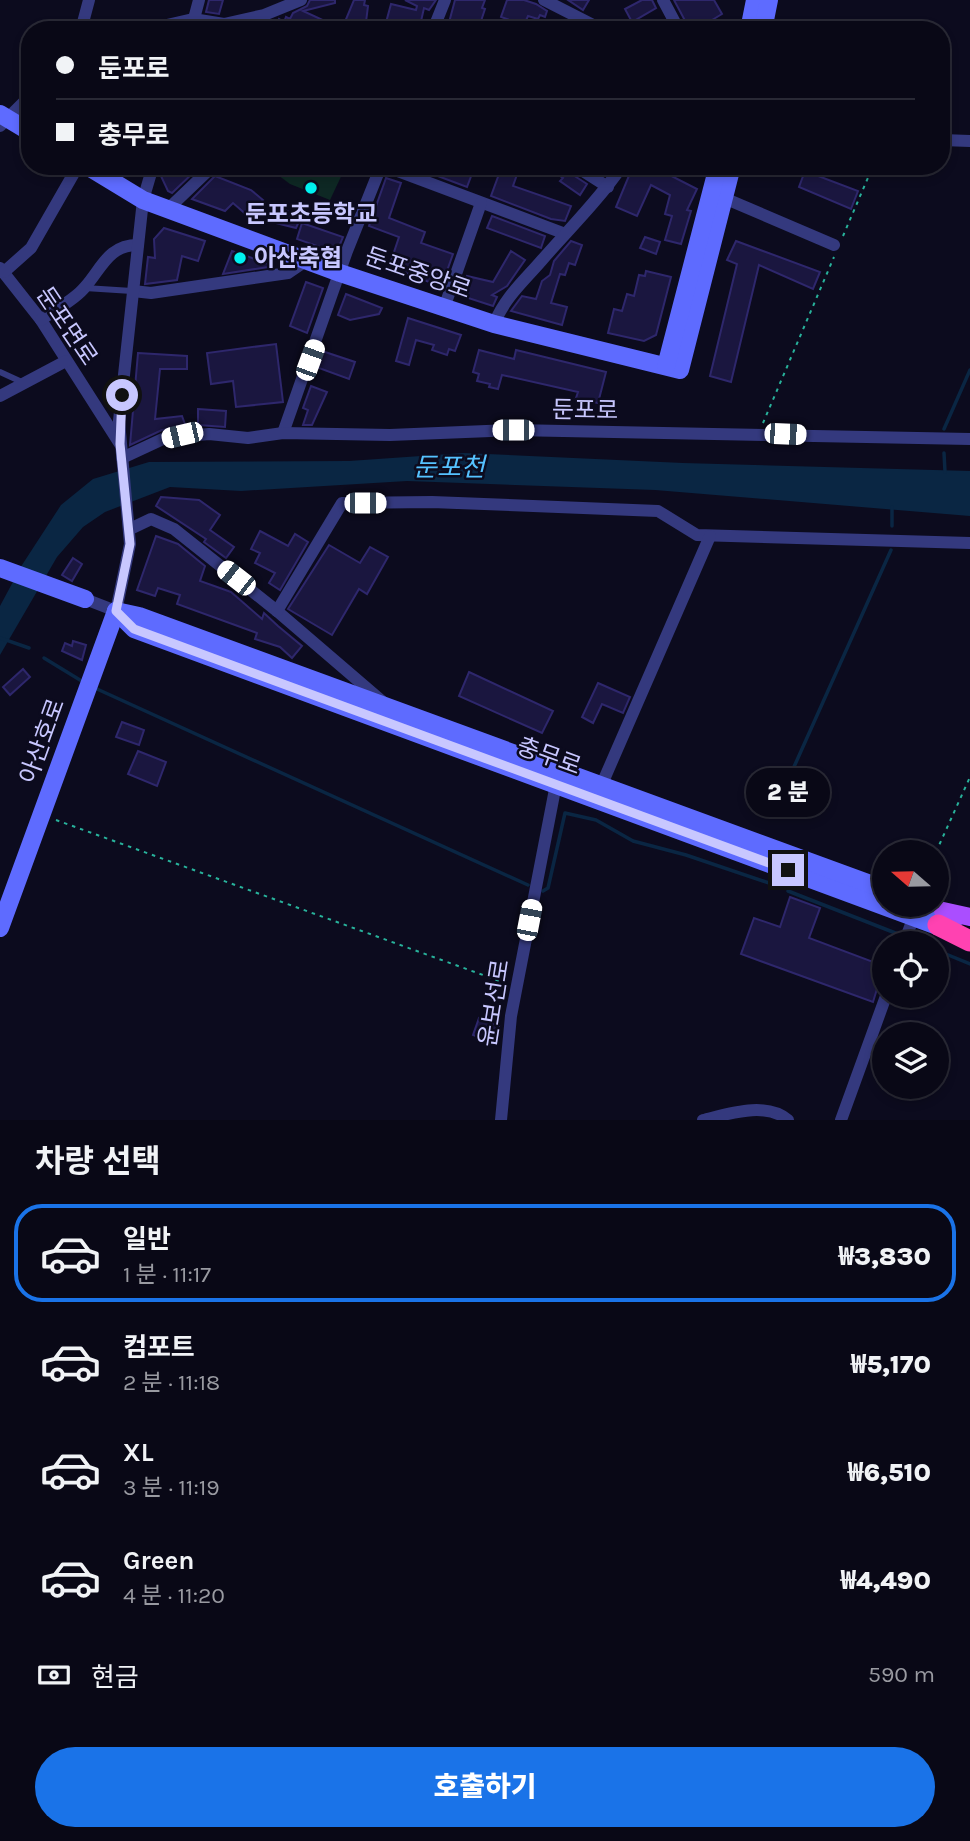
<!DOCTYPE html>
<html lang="ko">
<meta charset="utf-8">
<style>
:root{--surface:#090816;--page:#12111f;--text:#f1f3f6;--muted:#999aa1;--line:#292935;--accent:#1a73e8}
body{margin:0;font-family:Karla,"Noto Sans KR",sans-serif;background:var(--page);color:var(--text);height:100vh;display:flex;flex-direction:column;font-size:26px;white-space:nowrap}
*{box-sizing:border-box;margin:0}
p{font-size:23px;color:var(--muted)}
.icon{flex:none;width:38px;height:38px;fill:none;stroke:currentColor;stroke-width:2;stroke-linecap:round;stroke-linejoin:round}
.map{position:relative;height:1120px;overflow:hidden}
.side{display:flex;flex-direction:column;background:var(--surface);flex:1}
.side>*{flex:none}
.hud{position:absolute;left:21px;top:21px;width:929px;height:154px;border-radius:28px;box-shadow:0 4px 10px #0003,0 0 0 2px var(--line);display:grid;align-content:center;height:154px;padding:0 35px;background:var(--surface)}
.needle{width:46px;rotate:290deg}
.fabs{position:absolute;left:872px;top:840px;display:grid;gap:14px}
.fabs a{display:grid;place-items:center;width:77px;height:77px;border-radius:50%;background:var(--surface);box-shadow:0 4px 10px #0003,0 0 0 2px var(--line);font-size:35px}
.end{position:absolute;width:32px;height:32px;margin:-16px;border:9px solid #c8c7ff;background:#111;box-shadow:0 0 0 4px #111}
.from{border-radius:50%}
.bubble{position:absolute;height:49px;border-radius:24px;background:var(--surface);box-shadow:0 4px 10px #0003,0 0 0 2px var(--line);font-size:23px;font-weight:800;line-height:49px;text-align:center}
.car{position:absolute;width:21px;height:42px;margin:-21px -10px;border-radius:9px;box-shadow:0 0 5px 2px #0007;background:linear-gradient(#fff 24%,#345 0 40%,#fff 0 76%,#345 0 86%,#fff 0)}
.hud b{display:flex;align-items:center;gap:24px;height:66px;font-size:26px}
.hud b+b{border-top:2px solid var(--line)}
.hud i{width:18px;height:18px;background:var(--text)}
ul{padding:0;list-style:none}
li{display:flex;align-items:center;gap:21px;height:98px;margin:0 14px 10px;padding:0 21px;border:4px solid transparent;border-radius:28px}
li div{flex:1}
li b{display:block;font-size:26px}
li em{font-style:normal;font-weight:800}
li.selected{border-color:var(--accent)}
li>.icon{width:63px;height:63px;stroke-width:1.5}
h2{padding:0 35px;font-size:32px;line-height:84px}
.pay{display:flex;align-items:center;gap:18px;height:77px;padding:0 35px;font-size:26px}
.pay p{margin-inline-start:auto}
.button{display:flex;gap:14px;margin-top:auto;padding:14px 35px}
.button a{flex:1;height:80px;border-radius:42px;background:var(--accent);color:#fff;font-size:28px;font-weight:800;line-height:80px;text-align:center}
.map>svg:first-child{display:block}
.green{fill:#0e2824}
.water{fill:#0a2643}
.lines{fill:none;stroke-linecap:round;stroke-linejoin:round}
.stream{stroke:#0a2643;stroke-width:3.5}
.building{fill:#1a163f;stroke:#2e276c;stroke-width:2}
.path{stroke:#28b29b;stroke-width:2;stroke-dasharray:3.5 5;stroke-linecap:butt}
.lane{stroke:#34397e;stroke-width:6}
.street{stroke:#34397e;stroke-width:12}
.secondary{stroke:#5e6bff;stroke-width:18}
.primary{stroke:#aa4eff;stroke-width:18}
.highway{stroke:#ff42b1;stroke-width:21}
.route{stroke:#c8c7ff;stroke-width:9}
.poi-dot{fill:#00f2f1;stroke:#0c0b1e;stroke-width:2.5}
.labels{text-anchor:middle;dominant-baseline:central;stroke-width:5;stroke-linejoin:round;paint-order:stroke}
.poi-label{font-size:24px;font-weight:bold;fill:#c8c7ff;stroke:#0c0b1e}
.street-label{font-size:24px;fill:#c8c7ff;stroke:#0c0b1e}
.water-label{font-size:26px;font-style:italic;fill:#55c2ff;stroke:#0c0b1e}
</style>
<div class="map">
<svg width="970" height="1120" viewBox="0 0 970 1120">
<rect width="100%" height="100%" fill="#0c0b1e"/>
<path class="green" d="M 266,166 L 346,166 L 330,200 L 290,184 Z"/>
<path class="water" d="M 464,453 L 683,463 L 970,471 L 970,516 L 655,490 L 407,481 L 241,491 L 170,487 L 105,512 L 83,527 L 57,557 L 0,655 L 0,606 L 22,565 L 61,505 L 93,479 L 149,462 L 349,461 Z"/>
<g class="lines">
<g class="stream">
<path d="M 944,429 L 970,370"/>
<path d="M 944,453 L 945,472"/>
<path d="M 892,526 L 892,507"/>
<path d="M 0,638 L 29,648"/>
<path d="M 44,658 L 80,680"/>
<path d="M 97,689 L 528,885"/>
<path d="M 772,816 L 891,550"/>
<path d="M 543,891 L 548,888 L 565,813 L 596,820 L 633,841 L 686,855 L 775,885"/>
<path d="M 788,891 L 903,936"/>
<path d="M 912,940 L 921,943"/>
<path d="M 936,950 L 970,964"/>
</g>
</g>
<g class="building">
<path d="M 209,0 L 223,0 L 219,14 L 206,12 Z"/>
<path d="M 310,0 L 335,0 L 335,3 L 303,11 L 342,29 L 354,0 L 365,0 L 364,5 L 368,6 L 366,22 L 384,30 L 391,4 L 416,10 L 417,6 L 405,0 L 436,0 L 429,10 L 424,8 L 419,30 L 274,30 L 279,19 L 284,22 L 286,17 L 290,19 L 293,13 L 307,6 Z"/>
<path d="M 455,0 L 485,0 L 482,8 L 485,9 L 478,30 L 447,30 Z"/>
<path d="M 507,0 L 524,0 L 536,4 L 547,11 L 545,17 L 540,15 L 538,19 L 528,16 L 524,25 L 501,17 Z"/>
<path d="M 568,0 L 589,0 L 583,10 Z"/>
<path d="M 642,0 L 652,0 L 656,8 L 632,22 L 625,9 Z"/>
<path d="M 674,0 L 714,0 L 722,14 L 707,23 L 711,30 L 690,30 Z"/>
<path d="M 162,166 L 188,166 L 194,172 L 172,193 L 168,191 L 160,174 Z"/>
<path d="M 411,166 L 460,166 L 473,171 L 467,187 Z"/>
<path d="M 502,166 L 520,166 L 513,186 L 571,206 L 565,221 L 551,219 L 491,196 Z"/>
<path d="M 544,166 L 566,166 L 570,173 L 587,184 L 580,195 L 560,181 L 563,178 Z"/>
<path d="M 633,166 L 652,166 L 697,189 L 687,210 L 691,211 L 681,244 L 665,240 L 672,216 L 665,214 L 670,195 L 651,185 L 637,216 L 616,207 Z"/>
<path d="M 805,171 L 858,191 L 851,209 L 799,187 Z"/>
<path d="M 215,176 L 251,190 L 263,200 L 248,216 L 233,203 L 225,211 L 192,199 Z"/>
<path d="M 386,178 L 401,183 L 389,218 L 425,232 L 421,243 L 453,254 L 443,282 L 437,285 L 389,267 L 399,237 L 369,226 Z"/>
<path d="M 275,206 L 301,217 L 296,228 L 268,221 Z"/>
<path d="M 492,216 L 545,236 L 541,248 L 487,228 Z"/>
<path d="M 302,223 L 343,237 L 338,249 L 331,251 L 297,239 Z"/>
<path d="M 164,228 L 205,241 L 198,261 L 182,256 L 177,280 L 145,284 L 148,257 L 155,258 L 154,239 Z"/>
<path d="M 645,237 L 660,242 L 656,254 L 640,248 Z"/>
<path d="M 571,241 L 582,245 L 575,265 L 569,263 L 565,275 L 560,274 L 551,303 L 567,307 L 562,325 L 511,311 L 522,296 L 536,299 L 542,281 L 550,275 L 554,261 Z"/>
<path d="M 736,241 L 820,272 L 813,289 L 759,265 L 731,382 L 710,376 L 737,264 L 727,260 Z"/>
<path d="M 232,251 L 269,264 L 268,267 L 223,274 Z"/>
<path d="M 511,251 L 525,260 L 507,286 L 492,295 L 497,297 L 493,306 L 462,296 L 460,293 L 467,276 L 493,282 Z"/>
<path d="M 646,271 L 671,277 L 656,335 L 644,341 L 608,333 L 614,309 L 622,311 L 627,294 L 634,296 L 639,275 L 645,276 Z"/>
<path d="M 306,282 L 323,288 L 307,333 L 290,326 Z"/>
<path d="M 346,294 L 382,308 L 379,314 L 350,320 L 338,315 Z"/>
<path d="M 408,318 L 461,335 L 455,351 L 449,349 L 447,355 L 432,350 L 434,345 L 416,340 L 409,365 L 396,361 Z"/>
<path d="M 276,344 L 283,402 L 236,407 L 233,381 L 211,384 L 207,353 Z"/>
<path d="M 479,350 L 514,359 L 516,350 L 606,372 L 598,403 L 576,398 L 578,392 L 502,375 L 498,389 L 489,387 L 490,384 L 477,381 L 479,374 L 473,372 Z"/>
<path d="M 322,351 L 355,362 L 349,379 L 316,367 Z"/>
<path d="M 138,353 L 187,356 L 187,369 L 160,369 L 155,419 L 182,416 L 186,427 L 162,430 L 130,445 Z"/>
<path d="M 311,386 L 327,392 L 312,425 L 303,425 L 308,410 L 303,408 Z"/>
<path d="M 198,409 L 226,411 L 225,427 L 198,425 Z"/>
<path d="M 161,497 L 199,500 L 220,515 L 210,530 L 234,547 L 226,558 L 204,542 L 206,539 L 156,506 Z"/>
<path d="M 260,531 L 288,546 L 295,534 L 308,542 L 280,590 L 269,583 L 275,573 L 255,563 L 260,553 L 251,549 Z"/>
<path d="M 156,536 L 178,544 L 205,566 L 200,581 L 231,592 L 262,619 L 264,613 L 278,626 L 302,646 L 292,658 L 280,647 L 255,639 L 257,633 L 177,604 L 180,595 L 158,588 L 155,596 L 137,590 Z"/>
<path d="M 329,545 L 360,563 L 370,547 L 388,557 L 367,594 L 359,589 L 332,635 L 288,609 Z"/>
<path d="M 73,558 L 82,564 L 72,581 L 62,575 Z"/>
<path d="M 73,641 L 86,645 L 82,660 L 62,651 L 65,643 L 72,646 Z"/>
<path d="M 23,669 L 30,677 L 10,695 L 3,687 Z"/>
<path d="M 469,672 L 553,711 L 542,733 L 459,696 Z"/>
<path d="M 598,683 L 630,697 L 623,713 L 602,704 L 593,723 L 582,717 Z"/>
<path d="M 122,722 L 144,730 L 139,745 L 116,737 Z"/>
<path d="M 138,751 L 166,762 L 157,786 L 128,774 Z"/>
<path d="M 790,897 L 820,908 L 809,938 L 884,966 L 873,1002 L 741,954 L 754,918 L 780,927 Z"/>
<path d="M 479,1018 L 499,1026 L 493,1043 L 473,1035 Z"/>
</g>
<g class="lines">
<g class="path">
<path d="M 843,236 L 873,166"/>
<path d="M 763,423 L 834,257"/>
<path d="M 56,820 L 505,983"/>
<path d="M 936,852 L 970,777"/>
</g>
<g class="lane">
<path d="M 85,288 L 132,291"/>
<path d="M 0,372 L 24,383"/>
</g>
<g class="street">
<path d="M 544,0 L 603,30"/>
<path d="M 663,0 L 679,30"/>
<path d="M 81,30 L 89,0"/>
<path d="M 145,30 L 193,19 L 224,24 L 264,15 L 301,0"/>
<path d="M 191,30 L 199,0"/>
<path d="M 433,30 L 445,0"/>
<path d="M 0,126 L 30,96"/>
<path d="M 942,140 L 970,141"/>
<path d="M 384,166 L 563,233"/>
<path d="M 575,166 L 608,187"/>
<path d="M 724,198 L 834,245"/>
<path d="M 168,209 L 213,166"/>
<path d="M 0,268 L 41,320 L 120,444"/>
<path d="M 4,272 L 31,248 L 78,166"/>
<path d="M 133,291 L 151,293 L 288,273 L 307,260"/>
<path d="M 444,308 L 481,203"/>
<path d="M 41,320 C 54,310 75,300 85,287 C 102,268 108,245 138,245"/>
<path d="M 494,324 C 505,297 523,282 542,260 C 569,229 598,201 622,166"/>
<path d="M 0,396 L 66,361"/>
<path d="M 283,433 L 347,251 L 381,166"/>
<path d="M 122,458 L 165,438 L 209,434 L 248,438 L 283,433 L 390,435 L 513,430 L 970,439"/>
<path d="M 130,529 L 151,519 L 174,529 L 277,611 L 383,702"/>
<path d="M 85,599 L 116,611 L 130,544 L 119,421 L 143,200 L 153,166"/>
<path d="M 277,611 L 342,503 L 432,502 L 658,511 L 697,535 L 970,543"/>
<path d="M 602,784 L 710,536"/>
<path d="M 904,943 L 914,916"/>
<path d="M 501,1120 L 511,1016 L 557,779"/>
<path d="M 703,1120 C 728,1114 766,1101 788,1120"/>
<path d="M 841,1120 L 886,996"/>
</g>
<g class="secondary">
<path d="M 749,30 L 755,0"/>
<path d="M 763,30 L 769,0"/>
<path d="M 0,114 L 30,132"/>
<path d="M 87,166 L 143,200 L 340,273 L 494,324 L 680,370 L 732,166"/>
<path d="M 666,366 L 718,166"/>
<path d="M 0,568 L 85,599"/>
<path d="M 116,611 L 134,629 L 951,931"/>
<path d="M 116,611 L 139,616 L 884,889"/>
<path d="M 925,905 L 957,917"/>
<path d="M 0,928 L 116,611"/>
</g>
<path class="primary" d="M 943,911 L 970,917"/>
<path class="highway" d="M 938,925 L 970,941"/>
</g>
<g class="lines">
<path class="route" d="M 122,395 L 120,444 L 130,544 L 116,611 L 134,629 L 788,870"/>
</g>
<g class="poi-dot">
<circle cx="311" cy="188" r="7"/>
<circle cx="240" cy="258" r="7"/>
</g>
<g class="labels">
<g class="poi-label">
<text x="311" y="214">둔포초등학교</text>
<text x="254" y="258" text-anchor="start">아산축협</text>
</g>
<g class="street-label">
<text transform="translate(418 273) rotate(19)">둔포중앙로</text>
<text transform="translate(67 326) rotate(56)">둔포면로</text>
<text transform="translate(585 410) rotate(1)">둔포로</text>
<text transform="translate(42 741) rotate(-70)">아산호로</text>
<text transform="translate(549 756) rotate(20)">충무로</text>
<text transform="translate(494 1003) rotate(-81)">윤보선로</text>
</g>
<g class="water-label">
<text x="449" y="467">둔포천</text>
</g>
</g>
</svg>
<div class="fabs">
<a><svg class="needle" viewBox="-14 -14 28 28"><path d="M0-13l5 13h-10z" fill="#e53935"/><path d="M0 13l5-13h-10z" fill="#999aa1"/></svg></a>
<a><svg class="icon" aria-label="locate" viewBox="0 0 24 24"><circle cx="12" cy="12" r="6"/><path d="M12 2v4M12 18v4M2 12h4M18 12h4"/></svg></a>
<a><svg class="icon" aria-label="layers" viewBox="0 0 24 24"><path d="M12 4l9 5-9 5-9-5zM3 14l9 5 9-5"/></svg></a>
</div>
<i class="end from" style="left:122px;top:395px"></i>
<i class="end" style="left:788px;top:870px"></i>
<div class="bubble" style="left:746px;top:768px;width:84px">2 분</div>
<i class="car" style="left:310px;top:360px;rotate:20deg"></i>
<i class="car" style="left:513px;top:430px;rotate:270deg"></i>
<i class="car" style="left:785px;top:434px;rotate:92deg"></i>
<i class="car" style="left:182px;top:435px;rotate:257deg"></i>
<i class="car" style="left:365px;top:503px;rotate:90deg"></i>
<i class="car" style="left:236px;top:578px;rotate:308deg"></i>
<i class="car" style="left:529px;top:920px;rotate:11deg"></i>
<div class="hud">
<b><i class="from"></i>둔포로</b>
<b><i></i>충무로</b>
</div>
</div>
<section class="side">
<h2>차량 선택</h2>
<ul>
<li class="selected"><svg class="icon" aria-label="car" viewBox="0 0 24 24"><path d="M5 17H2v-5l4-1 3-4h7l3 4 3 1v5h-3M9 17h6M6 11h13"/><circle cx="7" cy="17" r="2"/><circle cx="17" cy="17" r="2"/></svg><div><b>일반</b><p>1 분 · 11:17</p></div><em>₩3,830</em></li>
<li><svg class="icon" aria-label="car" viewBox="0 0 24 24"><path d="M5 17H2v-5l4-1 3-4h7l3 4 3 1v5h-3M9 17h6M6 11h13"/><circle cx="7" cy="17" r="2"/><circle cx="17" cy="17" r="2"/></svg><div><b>컴포트</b><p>2 분 · 11:18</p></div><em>₩5,170</em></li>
<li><svg class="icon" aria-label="car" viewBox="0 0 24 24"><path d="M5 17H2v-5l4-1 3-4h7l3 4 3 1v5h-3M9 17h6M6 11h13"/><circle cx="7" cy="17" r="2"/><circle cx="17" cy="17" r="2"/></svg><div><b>XL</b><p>3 분 · 11:19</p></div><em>₩6,510</em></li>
<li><svg class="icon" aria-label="car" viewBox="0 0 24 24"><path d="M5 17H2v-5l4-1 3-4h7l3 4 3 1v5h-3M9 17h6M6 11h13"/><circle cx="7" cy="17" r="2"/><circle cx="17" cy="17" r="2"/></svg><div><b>Green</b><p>4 분 · 11:20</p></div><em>₩4,490</em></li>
</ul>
<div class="pay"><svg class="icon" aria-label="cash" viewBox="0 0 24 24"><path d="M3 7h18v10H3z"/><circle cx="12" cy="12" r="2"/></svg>현금<p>590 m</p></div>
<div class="button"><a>호출하기</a></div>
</section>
